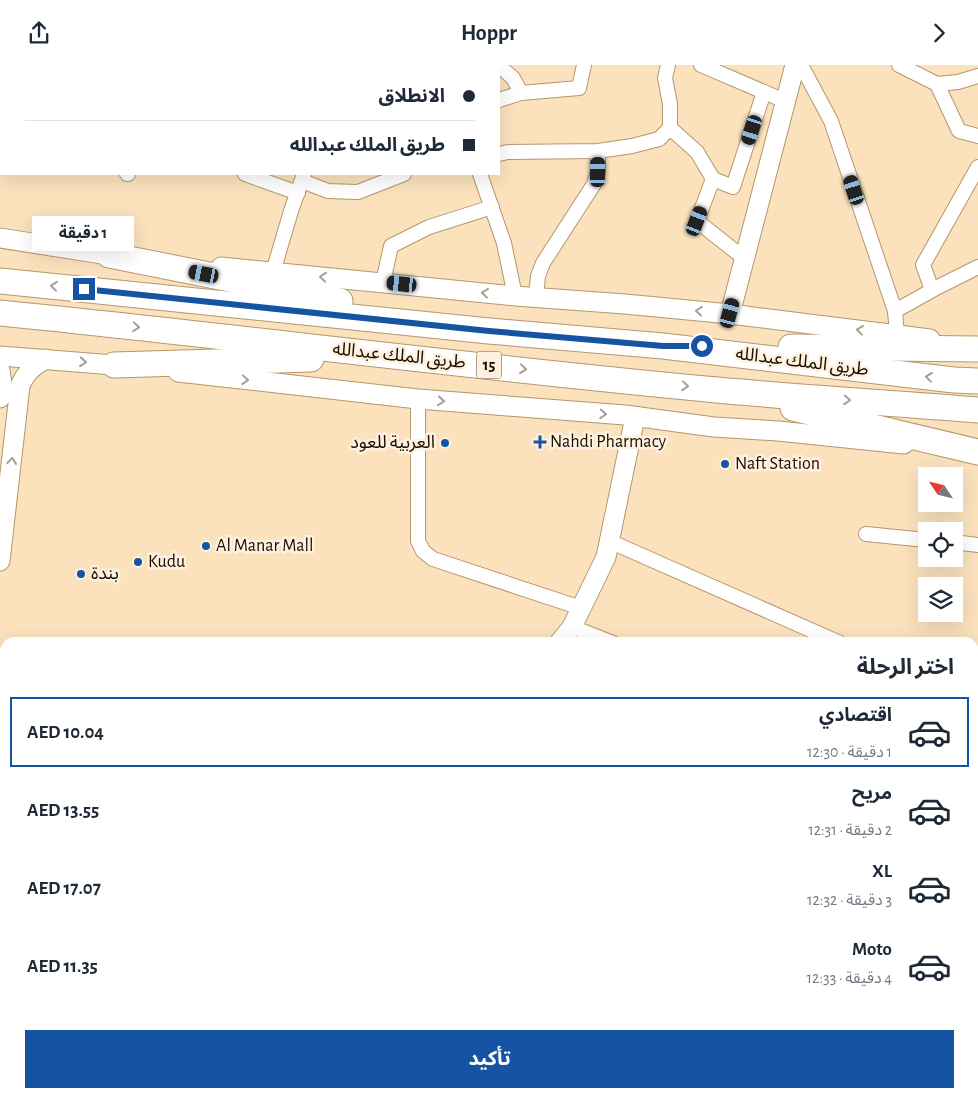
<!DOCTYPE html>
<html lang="ar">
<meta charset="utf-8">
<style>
:root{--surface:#fff;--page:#f6f6f7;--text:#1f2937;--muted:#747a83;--line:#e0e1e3;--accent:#1553a3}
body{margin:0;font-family:"Alegreya Sans","Noto Sans Arabic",sans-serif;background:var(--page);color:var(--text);direction:rtl;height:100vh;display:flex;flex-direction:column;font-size:19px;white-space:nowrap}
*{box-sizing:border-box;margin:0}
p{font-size:16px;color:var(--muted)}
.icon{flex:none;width:28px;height:28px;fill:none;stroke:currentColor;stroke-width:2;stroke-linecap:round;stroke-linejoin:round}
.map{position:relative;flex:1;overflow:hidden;direction:ltr}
.details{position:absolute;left:0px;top:572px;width:979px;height:461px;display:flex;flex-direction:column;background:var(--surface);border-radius:15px 15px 0 0;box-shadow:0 5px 20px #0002;direction:rtl}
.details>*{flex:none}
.banner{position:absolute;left:0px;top:0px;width:500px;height:110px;box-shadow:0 5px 20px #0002;direction:rtl;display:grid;align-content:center;height:110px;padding:0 25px;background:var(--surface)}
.needle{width:32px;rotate:305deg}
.buttons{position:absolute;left:918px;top:402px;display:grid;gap:10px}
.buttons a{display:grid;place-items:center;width:45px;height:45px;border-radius:0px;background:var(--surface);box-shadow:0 5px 20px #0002;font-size:25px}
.end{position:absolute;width:22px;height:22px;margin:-11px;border:6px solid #1553a3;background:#fff;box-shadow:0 0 0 2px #fff}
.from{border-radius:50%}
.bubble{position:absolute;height:35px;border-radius:0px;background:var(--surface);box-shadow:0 5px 20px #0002;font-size:16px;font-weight:700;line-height:35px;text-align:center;direction:rtl}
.car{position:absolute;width:15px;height:30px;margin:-15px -8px;border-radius:6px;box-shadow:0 0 4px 1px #0007;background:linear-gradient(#222 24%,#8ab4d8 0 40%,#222 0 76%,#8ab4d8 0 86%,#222 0)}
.banner b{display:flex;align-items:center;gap:18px;height:48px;font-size:19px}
.banner b+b{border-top:1px solid var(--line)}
.banner i{width:12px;height:12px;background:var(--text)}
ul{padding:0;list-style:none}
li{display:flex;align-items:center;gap:15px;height:70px;margin:0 10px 8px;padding:0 15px;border:2px solid transparent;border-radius:0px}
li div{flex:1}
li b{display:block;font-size:19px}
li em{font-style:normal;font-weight:700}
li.on{border-color:var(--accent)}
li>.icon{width:45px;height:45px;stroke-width:1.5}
h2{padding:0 25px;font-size:22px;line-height:60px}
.primary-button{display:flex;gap:10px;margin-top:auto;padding:10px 25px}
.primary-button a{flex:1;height:58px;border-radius:0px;background:var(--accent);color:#fff;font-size:20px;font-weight:700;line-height:58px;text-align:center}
header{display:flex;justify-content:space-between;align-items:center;height:65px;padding:0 25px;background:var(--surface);font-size:22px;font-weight:700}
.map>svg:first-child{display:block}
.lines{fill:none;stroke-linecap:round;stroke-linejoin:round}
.minor-casing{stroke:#b4976b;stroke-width:16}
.secondary-casing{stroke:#b4976b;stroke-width:21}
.motorway-casing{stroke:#b4976b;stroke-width:27}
.minor{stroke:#fff;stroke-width:14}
.secondary{stroke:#fff;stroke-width:19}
.motorway{stroke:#fff;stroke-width:25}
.oneway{stroke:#a39f99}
.route{stroke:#1553a3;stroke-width:6}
.poi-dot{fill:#1553a3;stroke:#fef1df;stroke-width:2}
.labels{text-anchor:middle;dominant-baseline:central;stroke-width:5;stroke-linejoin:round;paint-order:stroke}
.shield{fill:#fef1df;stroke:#5d5244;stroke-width:1}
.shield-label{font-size:16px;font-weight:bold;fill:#180e01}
.street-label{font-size:18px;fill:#180e01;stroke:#fef1df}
.poi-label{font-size:18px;fill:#180e01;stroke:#fef1df;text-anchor:start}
</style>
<header><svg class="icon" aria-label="forward" viewBox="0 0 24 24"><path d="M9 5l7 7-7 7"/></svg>Hoppr<svg class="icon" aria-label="share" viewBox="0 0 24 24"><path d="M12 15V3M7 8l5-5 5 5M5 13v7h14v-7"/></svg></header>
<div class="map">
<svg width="978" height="1033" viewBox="0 0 978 1033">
<rect width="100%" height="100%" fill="#fbe2bd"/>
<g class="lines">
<defs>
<g id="minor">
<path d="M 255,0 L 263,1"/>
<path d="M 446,0 L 446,1"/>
<path d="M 498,0 L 513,13 L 521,28"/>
<path d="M 701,0 L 785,36"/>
<path d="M 801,0 L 831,56 L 895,246 L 897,270"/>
<path d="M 899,0 L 937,19 L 958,17 L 978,11"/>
<path d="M 81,1 L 81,0"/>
<path d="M 180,1 L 180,0"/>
<path d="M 295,1 L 296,0"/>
<path d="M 390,1 L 391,0"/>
<path d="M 434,1 L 435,0"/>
<path d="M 937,19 L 959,66 L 978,71"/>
<path d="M 499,35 L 521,28 L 579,23 L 584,0"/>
<path d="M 0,58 L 1,58"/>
<path d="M 670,63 L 697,87 L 713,114 L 697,156 L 745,194"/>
<path d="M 499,89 L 508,87 L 598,86 L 632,81 L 659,74 L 670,63 L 670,39 L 665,13 L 668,0"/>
<path d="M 127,109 L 128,109"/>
<path d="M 245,109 L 298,128"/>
<path d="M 480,109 L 504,178 L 515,231"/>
<path d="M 713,114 L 733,122 L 764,27"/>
<path d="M 302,116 L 328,126 L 358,127 L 404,109"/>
<path d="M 273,207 L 291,146 L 304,109"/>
<path d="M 383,217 L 391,181 L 429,162 L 492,142"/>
<path d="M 932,225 L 923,200 L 978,102"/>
<path d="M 536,232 L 538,211 L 543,198 L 594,119 L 598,107 L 598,86"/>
<path d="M 895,246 L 938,222 L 978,202"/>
<path d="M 418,334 L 418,476 L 423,486 L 433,494 L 581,543"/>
<path d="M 866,469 L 926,475"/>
<path d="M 609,476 L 840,578"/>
<path d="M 954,477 L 978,480"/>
<path d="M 572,562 L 613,578"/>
<path d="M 974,633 L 978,634"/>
<path d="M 974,695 L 978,690"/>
<path d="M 0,814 L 5,809"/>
<path d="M 974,849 L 978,845"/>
<path d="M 974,919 L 978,923"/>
<path d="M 58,1029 L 63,1033"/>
<path d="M 136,1029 L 140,1033"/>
<path d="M 426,1029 L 431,1033"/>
<path d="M 623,1029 L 628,1033"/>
<path d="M 913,1029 L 918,1033"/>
<path d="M 943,1029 L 947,1033"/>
<path d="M 8,1033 L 12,1029"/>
<path d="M 116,1033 L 120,1029"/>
<path d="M 464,1033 L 467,1029"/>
<path d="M 552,1033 L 555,1029"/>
<path d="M 677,1033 L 680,1029"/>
<path d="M 793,1033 L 796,1029"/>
</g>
<g id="secondary">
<path d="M 0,173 L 121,192"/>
<path d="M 221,202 L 515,231 L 625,239 L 730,249 L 930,274"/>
<path d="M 730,249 L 795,0"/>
<path d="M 0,291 L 126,301"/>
<path d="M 0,305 L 2,319 L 0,333"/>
<path d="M 178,307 L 418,334 L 625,350 L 714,362 L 778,366 L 904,379"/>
<path d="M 0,496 L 20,321 C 26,307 33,301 46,294"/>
<path d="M 559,578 L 572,562 L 606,492 L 635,352"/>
<path d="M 0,646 L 5,658"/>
<path d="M 0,714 L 5,713"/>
<path d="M 185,1033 L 188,1029"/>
<path d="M 211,1033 L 214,1029"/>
</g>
<g id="motorway">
<path d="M 109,190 L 340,236"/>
<path d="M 0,216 L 489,266 L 663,281 L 954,315 L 978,316"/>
<path d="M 0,248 C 239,272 478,303 717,325 C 804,333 891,338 978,345"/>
<path d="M 791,282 L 978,284"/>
<path d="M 114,300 L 311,294"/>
<path d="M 793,343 L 978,387"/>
</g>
</defs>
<use href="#minor" class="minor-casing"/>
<use href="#secondary" class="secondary-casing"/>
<use href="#motorway" class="motorway-casing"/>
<use href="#minor" class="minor"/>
<use href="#secondary" class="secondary"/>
<use href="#motorway" class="motorway"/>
</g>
<defs><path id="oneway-chevron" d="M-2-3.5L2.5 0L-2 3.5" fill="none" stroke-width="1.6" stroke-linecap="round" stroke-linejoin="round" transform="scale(1.25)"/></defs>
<g class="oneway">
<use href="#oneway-chevron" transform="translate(323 212) rotate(-175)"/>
<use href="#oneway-chevron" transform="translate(54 221) rotate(-174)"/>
<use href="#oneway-chevron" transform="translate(485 228) rotate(-174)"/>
<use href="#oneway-chevron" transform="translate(699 246) rotate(-175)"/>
<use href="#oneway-chevron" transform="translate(136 262) rotate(6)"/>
<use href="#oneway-chevron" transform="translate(860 265) rotate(-173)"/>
<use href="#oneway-chevron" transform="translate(83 297) rotate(5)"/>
<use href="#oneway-chevron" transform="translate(523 304) rotate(6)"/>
<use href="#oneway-chevron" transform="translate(929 312) rotate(-173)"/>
<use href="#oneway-chevron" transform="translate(245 315) rotate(6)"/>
<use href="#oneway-chevron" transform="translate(685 321) rotate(6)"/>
<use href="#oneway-chevron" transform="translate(847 335) rotate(4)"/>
<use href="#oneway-chevron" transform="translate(441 336) rotate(5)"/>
<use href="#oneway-chevron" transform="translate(603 349) rotate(4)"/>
<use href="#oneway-chevron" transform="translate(12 396) rotate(-83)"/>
</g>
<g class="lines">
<path class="route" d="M 84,224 L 489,266 L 663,281 L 702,281"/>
</g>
<g class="poi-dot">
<path d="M537.5 369.5h5v5h5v5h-5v5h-5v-5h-5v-5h5z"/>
<circle cx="445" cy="378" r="5"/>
<circle cx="725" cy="399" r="5"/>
<circle cx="206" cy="481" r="5"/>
<circle cx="138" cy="497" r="5"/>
<circle cx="81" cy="509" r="5"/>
</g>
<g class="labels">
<rect class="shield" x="476.5" y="286.5" width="25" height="27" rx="4"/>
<g class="shield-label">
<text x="489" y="300">15</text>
</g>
<g class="street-label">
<text transform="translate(399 291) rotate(6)">طريق الملك عبدالله</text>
<text transform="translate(802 297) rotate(7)">طريق الملك عبدالله</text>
</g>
<g class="poi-label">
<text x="550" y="377">Nahdi Pharmacy</text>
<text x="435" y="378" text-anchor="end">العربية للعود</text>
<text x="735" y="399">Naft Station</text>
<text x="216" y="481">Al Manar Mall</text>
<text x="148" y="497">Kudu</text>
<text x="91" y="509">بندة</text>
</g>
</g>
</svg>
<div class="buttons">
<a><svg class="needle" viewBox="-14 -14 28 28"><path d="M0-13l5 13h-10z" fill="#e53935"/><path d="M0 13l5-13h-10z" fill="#747a83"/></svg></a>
<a><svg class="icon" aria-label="locate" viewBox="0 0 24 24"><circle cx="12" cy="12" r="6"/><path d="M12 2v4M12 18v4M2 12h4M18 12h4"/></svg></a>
<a><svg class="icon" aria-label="layers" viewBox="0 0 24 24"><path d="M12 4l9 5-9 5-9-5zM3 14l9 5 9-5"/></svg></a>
</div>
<i class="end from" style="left:702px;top:281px"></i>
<i class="end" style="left:84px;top:224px"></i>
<div class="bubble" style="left:32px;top:151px;width:102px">1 دقيقة</div>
<i class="car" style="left:752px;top:65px;rotate:198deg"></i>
<i class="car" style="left:598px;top:107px;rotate:1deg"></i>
<i class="car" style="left:854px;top:125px;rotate:342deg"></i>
<i class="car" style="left:697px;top:156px;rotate:21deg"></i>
<i class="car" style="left:204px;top:209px;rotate:281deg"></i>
<i class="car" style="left:402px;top:219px;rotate:276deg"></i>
<i class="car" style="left:730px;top:248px;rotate:15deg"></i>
<div class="banner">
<b><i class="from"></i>الانطلاق</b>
<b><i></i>طريق الملك عبدالله</b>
</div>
<section class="details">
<h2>اختر الرحلة</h2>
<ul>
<li class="on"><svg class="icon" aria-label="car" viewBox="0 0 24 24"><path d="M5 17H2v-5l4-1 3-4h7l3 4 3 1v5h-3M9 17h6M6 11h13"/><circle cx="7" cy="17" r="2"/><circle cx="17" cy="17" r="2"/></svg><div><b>اقتصادي</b><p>1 دقيقة · 12:30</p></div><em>AED 10.04</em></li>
<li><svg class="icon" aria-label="car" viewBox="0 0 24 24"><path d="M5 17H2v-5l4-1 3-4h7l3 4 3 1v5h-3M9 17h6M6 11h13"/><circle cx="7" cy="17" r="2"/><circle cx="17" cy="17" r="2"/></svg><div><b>مريح</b><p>2 دقيقة · 12:31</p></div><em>AED 13.55</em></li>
<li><svg class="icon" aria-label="car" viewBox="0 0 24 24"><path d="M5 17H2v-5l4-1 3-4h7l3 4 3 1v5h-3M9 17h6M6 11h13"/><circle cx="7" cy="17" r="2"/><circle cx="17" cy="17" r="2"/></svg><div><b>XL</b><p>3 دقيقة · 12:32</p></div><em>AED 17.07</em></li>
<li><svg class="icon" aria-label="car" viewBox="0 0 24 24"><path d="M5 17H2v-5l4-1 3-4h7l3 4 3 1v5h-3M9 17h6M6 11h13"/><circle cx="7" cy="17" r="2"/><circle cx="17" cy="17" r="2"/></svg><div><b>Moto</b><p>4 دقيقة · 12:33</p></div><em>AED 11.35</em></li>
</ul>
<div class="primary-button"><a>تأكيد</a></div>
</section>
</div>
